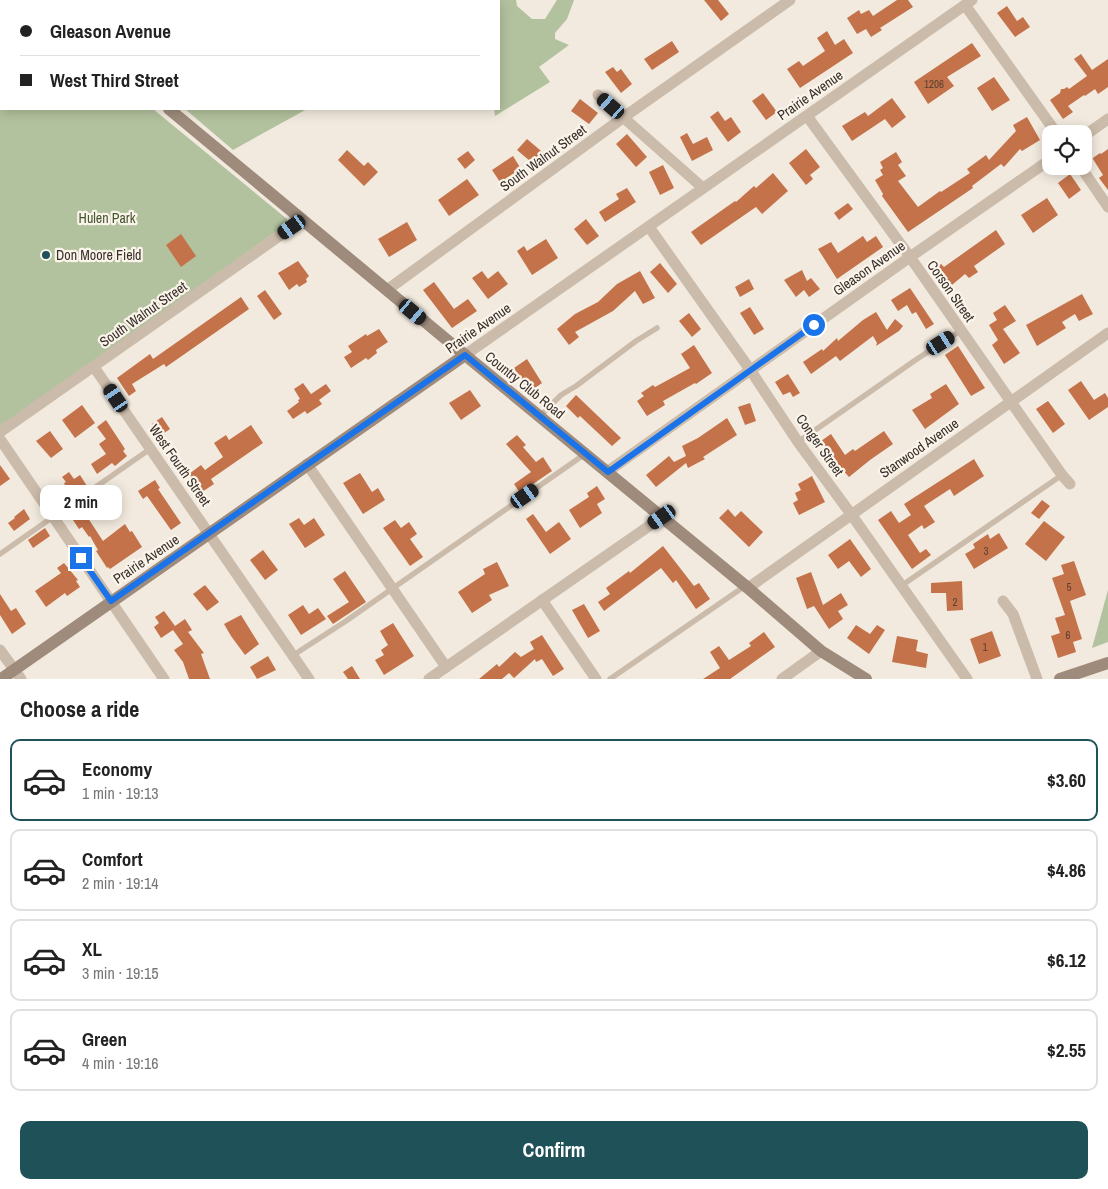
<!DOCTYPE html>
<meta charset="utf-8">
<style>
:root{--surface:#fff;--page:#f6f6f6;--text:#222;--muted:#767676;--line:#e0e0e0;--accent:#1f5159}
body{margin:0;font-family:"Archivo Narrow",sans-serif;background:var(--page);color:var(--text);height:100vh;display:flex;flex-direction:column;font-size:19px;white-space:nowrap}
*{box-sizing:border-box;margin:0}
p{font-size:16px;color:var(--muted)}
.icon{flex:none;width:28px;height:28px;fill:none;stroke:currentColor;stroke-width:2;stroke-linecap:round;stroke-linejoin:round}
.map{position:relative;height:679px;overflow:hidden}
.drawer{display:flex;flex-direction:column;background:var(--surface);flex:1}
.drawer>*{flex:none}
.hud{position:absolute;left:0px;top:0px;width:500px;height:110px;box-shadow:0 2px 12px #0003;display:grid;align-content:center;height:110px;padding:0 20px;background:var(--surface)}
.fabs{position:absolute;left:1042px;top:125px;display:grid;gap:10px}
.fabs a{display:grid;place-items:center;width:50px;height:50px;border-radius:10px;background:var(--surface);box-shadow:0 2px 12px #0003;font-size:25px}
.end{position:absolute;width:22px;height:22px;margin:-11px;border:6px solid #1a73e8;background:#fff;box-shadow:0 0 0 2px #fff}
.from{border-radius:50%}
.bubble{position:absolute;height:35px;border-radius:10px;background:var(--surface);box-shadow:0 2px 12px #0003;font-size:16px;font-weight:700;line-height:35px;text-align:center}
.car{position:absolute;width:15px;height:30px;margin:-15px -8px;border-radius:6px;box-shadow:0 0 4px 1px #0007;background:linear-gradient(#222 24%,#8ab4d8 0 40%,#222 0 76%,#8ab4d8 0 86%,#222 0)}
.hud b{display:flex;align-items:center;gap:18px;height:48px;font-size:19px}
.hud b+b{border-top:1px solid var(--line)}
.hud i{width:12px;height:12px;background:var(--text)}
ul{padding:0;list-style:none}
li{display:flex;align-items:center;gap:15px;height:82px;margin:0 10px 8px;padding:0 10px;border:2px solid var(--line);border-radius:10px}
li div{flex:1}
li b{display:block;font-size:19px}
li em{font-style:normal;font-weight:700}
li.selected{border-color:var(--accent)}
li>.icon{width:45px;height:45px;stroke-width:1.5}
h2{padding:0 20px;font-size:22px;line-height:60px}
.cta{display:flex;gap:10px;margin-top:auto;padding:10px 20px}
.cta a{flex:1;height:58px;border-radius:10px;background:var(--accent);color:#fff;font-size:20px;font-weight:700;line-height:58px;text-align:center}
.map>svg:first-child{display:block}
.green{fill:#b3c29e}
.building{fill:#c4724a}
.lines{fill:none;stroke-linecap:round;stroke-linejoin:round}
.path{stroke:#b6a694;stroke-width:2;stroke-dasharray:2.5 2.5;stroke-linecap:butt}
.lane{stroke:#cbbbaa;stroke-width:5.5}
.street{stroke:#cbbbaa;stroke-width:11}
.secondary{stroke:#9e8b7b;stroke-width:12}
.route{stroke:#1a73e8;stroke-width:6}
.poi-dot{fill:#1f5159;stroke:#faf4eb;stroke-width:2}
.labels{text-anchor:middle;dominant-baseline:central;stroke-width:4.5;stroke-linejoin:round;paint-order:stroke}
.number-label{font-size:11px;fill:#5b4031}
.street-label{font-size:14px;fill:#382f29;stroke:#faf4eb}
.park-label{font-size:14px;fill:#44562d;stroke:#faf4eb}
.poi-label{font-size:14px;fill:#382f29;stroke:#faf4eb;text-anchor:start}
</style>
<div class="map">
<svg width="1108" height="679" viewBox="0 0 1108 679">
<rect width="100%" height="100%" fill="#f2eade"/>
<g class="green">
<path d="M 0,0 L 7,1 L 1,1 L 1,109 L 153,109 L 287,219 L 287,224 L 0,427 Z"/>
<path d="M 73,0 L 377,0 L 72,1 Z"/>
<path d="M 431,0 L 516,0 L 517,6 L 532,19 L 545,19 L 557,0 L 574,0 L 567,19 L 555,33 L 555,39 L 569,45 L 539,67 L 550,82 L 495,116 L 494,109 L 499,109 L 499,1 L 430,1 Z"/>
<path d="M 185,109 L 307,109 L 233,150 Z"/>
<path d="M 1108,590 L 1108,642 L 1092,648 Z"/>
</g>
<g class="building">
<path d="M 704,0 L 718,0 L 729,14 L 721,21 Z"/>
<path d="M 897,0 L 908,0 L 913,7 L 880,28 L 882,30 L 871,37 L 866,29 L 857,34 L 847,18 L 859,10 L 861,14 L 869,10 L 873,16 Z"/>
<path d="M 1007,6 L 1017,21 L 1023,17 L 1030,27 L 1015,37 L 997,13 Z"/>
<path d="M 827,31 L 835,45 L 844,39 L 853,53 L 800,88 L 787,69 L 799,61 L 803,66 L 825,51 L 817,38 Z"/>
<path d="M 672,41 L 679,52 L 652,70 L 644,59 Z"/>
<path d="M 972,43 L 981,56 L 947,77 L 954,86 L 928,104 L 914,82 Z"/>
<path d="M 1081,54 L 1092,70 L 1108,59 L 1108,87 L 1098,94 L 1095,89 L 1085,96 L 1084,95 L 1068,106 L 1073,112 L 1063,119 L 1050,100 L 1060,93 L 1061,89 L 1064,89 L 1067,87 L 1069,89 L 1087,76 L 1074,59 Z"/>
<path d="M 613,67 L 617,72 L 621,69 L 632,84 L 621,93 L 605,72 Z"/>
<path d="M 994,77 L 1010,100 L 992,111 L 977,88 Z"/>
<path d="M 763,93 L 777,112 L 766,120 L 752,101 Z"/>
<path d="M 892,98 L 906,117 L 892,128 L 885,119 L 852,141 L 842,126 L 865,112 L 868,116 Z"/>
<path d="M 580,99 L 598,113 L 589,124 L 571,111 Z"/>
<path d="M 718,111 L 725,121 L 731,117 L 741,132 L 728,142 L 710,117 Z"/>
<path d="M 1027,117 L 1040,140 L 1022,151 L 1020,149 L 1004,167 L 1001,164 L 972,186 L 973,188 L 908,232 L 882,196 L 883,194 L 875,180 L 883,175 L 880,170 L 883,168 L 880,162 L 896,152 L 902,162 L 898,165 L 906,176 L 898,181 L 918,207 L 940,191 L 941,192 L 970,173 L 967,169 L 986,155 L 989,160 L 1016,131 L 1013,125 Z"/>
<path d="M 687,133 L 693,144 L 707,137 L 713,150 L 692,161 L 680,137 Z"/>
<path d="M 627,134 L 647,157 L 636,167 L 616,144 Z"/>
<path d="M 527,139 L 547,156 L 537,167 L 517,150 Z"/>
<path d="M 806,149 L 820,167 L 810,175 L 813,179 L 806,185 L 789,163 Z"/>
<path d="M 1108,149 L 1108,190 L 1099,178 L 1103,175 L 1093,159 L 1093,158 L 1100,153 L 1101,154 Z"/>
<path d="M 347,150 L 364,166 L 368,162 L 378,172 L 364,186 L 338,160 Z"/>
<path d="M 468,151 L 475,160 L 465,169 L 457,159 Z"/>
<path d="M 513,156 L 521,169 L 500,182 L 492,170 Z"/>
<path d="M 663,165 L 674,188 L 660,195 L 649,172 Z"/>
<path d="M 773,173 L 788,191 L 762,214 L 756,207 L 701,245 L 691,232 L 735,201 L 736,202 L 754,186 L 756,188 Z"/>
<path d="M 1070,174 L 1081,190 L 1069,199 L 1058,183 Z"/>
<path d="M 467,179 L 479,195 L 449,216 L 438,200 Z"/>
<path d="M 627,188 L 636,202 L 605,222 L 599,212 L 619,199 L 616,194 Z"/>
<path d="M 1047,198 L 1058,215 L 1033,233 L 1021,215 Z"/>
<path d="M 848,203 L 853,209 L 839,220 L 834,213 Z"/>
<path d="M 586,219 L 599,236 L 587,245 L 574,229 Z"/>
<path d="M 407,222 L 417,240 L 389,257 L 378,239 Z"/>
<path d="M 996,230 L 1005,244 L 974,266 L 978,272 L 969,278 L 965,274 L 946,290 L 931,272 L 941,264 L 944,267 Z"/>
<path d="M 181,234 L 196,256 L 181,267 L 166,245 Z"/>
<path d="M 863,236 L 867,242 L 876,236 L 883,247 L 837,279 L 818,249 L 831,242 L 838,253 Z"/>
<path d="M 546,239 L 558,258 L 532,275 L 517,251 L 524,246 L 527,251 Z"/>
<path d="M 298,261 L 309,276 L 306,279 L 307,282 L 299,287 L 297,284 L 289,290 L 278,273 Z"/>
<path d="M 660,263 L 677,284 L 668,293 L 650,272 Z"/>
<path d="M 802,270 L 807,281 L 811,278 L 820,289 L 809,297 L 804,290 L 796,297 L 784,280 Z"/>
<path d="M 482,271 L 488,279 L 498,271 L 508,284 L 488,299 L 472,278 Z"/>
<path d="M 640,271 L 655,298 L 643,304 L 635,291 L 613,311 L 575,332 L 579,337 L 569,345 L 557,329 L 575,314 L 598,302 L 617,284 Z"/>
<path d="M 749,279 L 754,289 L 740,297 L 735,287 Z"/>
<path d="M 434,282 L 454,309 L 468,299 L 477,311 L 452,328 L 423,290 Z"/>
<path d="M 910,288 L 934,324 L 926,329 L 916,312 L 912,314 L 907,305 L 898,311 L 891,300 Z"/>
<path d="M 265,290 L 282,314 L 274,320 L 257,296 Z"/>
<path d="M 1082,294 L 1093,314 L 1079,321 L 1075,314 L 1062,322 L 1066,328 L 1037,346 L 1026,325 Z"/>
<path d="M 241,297 L 249,309 L 166,367 L 164,364 L 132,384 L 136,391 L 129,396 L 117,378 L 150,354 L 153,359 Z"/>
<path d="M 1005,305 L 1016,321 L 1003,329 L 1020,353 L 1004,364 L 992,345 L 998,340 L 989,325 L 997,320 L 993,313 Z"/>
<path d="M 750,307 L 764,329 L 754,335 L 740,313 Z"/>
<path d="M 876,312 L 887,330 L 895,319 L 903,326 L 899,331 L 876,346 L 877,343 L 873,336 L 840,361 L 836,356 L 811,374 L 803,362 L 822,349 L 823,351 L 837,338 L 838,341 L 863,320 Z"/>
<path d="M 689,313 L 701,329 L 692,337 L 679,321 Z"/>
<path d="M 379,329 L 388,342 L 376,350 L 377,353 L 368,360 L 366,358 L 351,368 L 344,357 L 352,352 L 348,346 L 366,334 L 367,336 Z"/>
<path d="M 694,345 L 712,373 L 696,384 L 695,383 L 663,401 L 665,405 L 647,416 L 637,401 L 644,396 L 641,393 L 653,385 L 655,387 L 690,368 L 681,354 Z"/>
<path d="M 958,346 L 985,388 L 971,396 L 945,355 Z"/>
<path d="M 527,359 L 542,383 L 529,392 L 514,368 Z"/>
<path d="M 788,374 L 800,393 L 793,397 L 790,392 L 783,395 L 775,382 Z"/>
<path d="M 1081,381 L 1094,400 L 1105,393 L 1108,398 L 1108,407 L 1089,420 L 1068,390 Z"/>
<path d="M 303,383 L 311,394 L 326,384 L 331,391 L 319,400 L 322,404 L 307,414 L 305,411 L 293,419 L 287,411 L 299,402 L 298,400 L 300,399 L 294,389 Z"/>
<path d="M 946,384 L 959,404 L 925,429 L 912,410 L 932,398 L 930,394 Z"/>
<path d="M 470,390 L 481,406 L 461,420 L 449,403 Z"/>
<path d="M 576,395 L 621,438 L 612,446 L 580,416 L 578,418 L 566,406 Z"/>
<path d="M 1048,401 L 1065,424 L 1053,433 L 1036,409 Z"/>
<path d="M 750,403 L 756,421 L 745,425 L 738,407 Z"/>
<path d="M 82,405 L 95,423 L 75,438 L 62,420 Z"/>
<path d="M 162,417 L 170,429 L 160,436 L 152,424 Z"/>
<path d="M 727,418 L 737,435 L 703,457 L 705,459 L 688,468 L 686,463 L 656,487 L 646,475 L 669,456 L 674,462 L 686,456 L 682,446 L 698,438 Z"/>
<path d="M 106,420 L 125,449 L 123,451 L 127,456 L 115,466 L 112,463 L 97,474 L 91,464 L 106,454 L 99,444 L 106,439 L 97,427 Z"/>
<path d="M 251,425 L 263,443 L 211,479 L 214,484 L 202,492 L 189,474 L 201,465 L 205,470 L 223,457 L 214,443 L 226,435 L 229,440 Z"/>
<path d="M 50,431 L 63,449 L 51,458 L 36,441 Z"/>
<path d="M 884,431 L 893,444 L 870,460 L 849,477 L 831,457 L 821,441 L 831,434 L 845,455 L 853,449 L 855,451 Z"/>
<path d="M 517,435 L 526,445 L 523,447 L 536,462 L 543,457 L 552,471 L 520,493 L 514,484 L 531,472 L 506,444 Z"/>
<path d="M 974,459 L 984,476 L 954,496 L 950,489 L 924,506 L 935,522 L 924,529 L 922,525 L 908,535 L 920,553 L 926,549 L 931,555 L 912,569 L 878,520 L 891,511 L 899,523 L 911,515 L 904,504 Z"/>
<path d="M 0,465 L 10,479 L 0,486 Z"/>
<path d="M 69,472 L 74,479 L 80,475 L 87,486 L 80,490 L 79,487 L 64,498 L 58,490 L 65,485 L 64,483 L 66,482 L 62,477 Z"/>
<path d="M 360,473 L 372,492 L 378,488 L 385,500 L 363,514 L 343,483 Z"/>
<path d="M 812,476 L 825,502 L 799,515 L 793,503 L 798,500 L 795,493 L 801,490 L 798,484 Z"/>
<path d="M 155,480 L 160,488 L 158,489 L 181,523 L 171,530 L 147,496 L 143,499 L 138,491 Z"/>
<path d="M 597,486 L 605,499 L 597,504 L 602,513 L 580,528 L 569,510 L 589,497 L 587,493 Z"/>
<path d="M 1042,500 L 1050,506 L 1039,519 L 1031,513 Z"/>
<path d="M 24,509 L 30,519 L 14,531 L 8,523 L 15,518 L 14,517 Z"/>
<path d="M 82,509 L 103,541 L 125,524 L 130,532 L 132,531 L 142,547 L 110,569 L 108,567 L 107,568 L 96,551 L 98,550 L 90,536 L 89,537 L 82,527 L 79,529 L 71,517 Z"/>
<path d="M 728,509 L 735,517 L 741,511 L 763,532 L 749,547 L 719,518 Z"/>
<path d="M 533,514 L 546,532 L 559,522 L 571,539 L 550,554 L 526,519 Z"/>
<path d="M 299,518 L 304,525 L 314,518 L 325,535 L 305,548 L 289,524 Z"/>
<path d="M 395,520 L 401,528 L 409,522 L 417,534 L 410,539 L 423,557 L 410,566 L 383,528 Z"/>
<path d="M 1044,521 L 1065,537 L 1046,561 L 1025,544 Z"/>
<path d="M 45,528 L 50,536 L 33,548 L 28,540 Z"/>
<path d="M 999,533 L 1008,548 L 974,569 L 965,554 L 975,548 L 973,544 L 988,534 L 990,539 Z"/>
<path d="M 850,539 L 871,569 L 861,577 L 849,561 L 838,569 L 828,555 Z"/>
<path d="M 663,546 L 694,586 L 699,583 L 710,599 L 696,609 L 676,580 L 673,583 L 661,568 L 604,611 L 598,602 L 610,594 L 606,588 L 629,571 L 630,573 Z"/>
<path d="M 263,550 L 278,570 L 265,580 L 250,560 Z"/>
<path d="M 1074,561 L 1086,595 L 1070,601 L 1082,639 L 1073,642 L 1076,652 L 1058,658 L 1051,636 L 1060,633 L 1055,618 L 1065,615 L 1052,578 L 1064,574 L 1061,565 Z"/>
<path d="M 497,562 L 509,586 L 489,595 L 492,600 L 472,613 L 458,592 L 485,574 L 483,569 Z"/>
<path d="M 64,563 L 78,580 L 76,581 L 80,587 L 67,596 L 65,593 L 46,607 L 35,591 L 61,573 L 57,568 Z"/>
<path d="M 345,571 L 366,602 L 333,624 L 327,616 L 349,602 L 333,579 Z"/>
<path d="M 811,572 L 823,605 L 841,593 L 848,605 L 838,611 L 843,619 L 829,629 L 814,606 L 807,609 L 796,578 Z"/>
<path d="M 962,581 L 963,610 L 947,611 L 946,593 L 931,593 L 931,583 Z"/>
<path d="M 205,585 L 219,602 L 207,611 L 193,594 Z"/>
<path d="M 0,594 L 11,611 L 16,608 L 26,624 L 12,634 L 0,615 Z"/>
<path d="M 584,604 L 600,631 L 588,638 L 572,610 Z"/>
<path d="M 303,605 L 309,614 L 318,608 L 326,619 L 301,635 L 288,615 Z"/>
<path d="M 164,611 L 175,626 L 185,619 L 192,630 L 188,632 L 204,653 L 201,654 L 210,679 L 189,679 L 183,662 L 174,650 L 183,644 L 173,630 L 161,638 L 154,627 L 159,623 L 155,617 Z"/>
<path d="M 241,615 L 259,644 L 245,655 L 231,636 L 224,624 Z"/>
<path d="M 393,623 L 414,656 L 384,675 L 375,660 L 384,655 L 381,650 L 388,645 L 380,631 Z"/>
<path d="M 856,625 L 870,634 L 877,625 L 885,630 L 869,654 L 847,638 Z"/>
<path d="M 992,631 L 1001,656 L 979,664 L 970,639 Z"/>
<path d="M 764,632 L 775,647 L 730,679 L 703,679 L 720,668 L 710,652 L 719,646 L 729,660 L 751,646 L 749,643 Z"/>
<path d="M 542,635 L 564,669 L 553,676 L 542,659 L 536,662 L 535,659 L 514,678 L 509,673 L 502,679 L 479,679 L 497,664 L 499,667 L 515,652 L 521,657 L 534,649 L 530,642 Z"/>
<path d="M 897,636 L 918,640 L 916,651 L 928,654 L 926,668 L 892,662 Z"/>
<path d="M 268,656 L 276,670 L 257,679 L 250,667 Z"/>
<path d="M 352,666 L 360,679 L 348,679 L 343,672 Z"/>
</g>
<g class="lines">
<g class="path">
<path d="M 1,0 L 2,1"/>
<path d="M 0,58 L 1,59"/>
</g>
<g class="lane">
<path d="M 539,417 L 561,395 L 576,386 L 636,341 L 657,328"/>
<path d="M 798,442 L 917,359 L 960,331"/>
<path d="M 0,554 L 150,449"/>
<path d="M 901,586 L 1062,475"/>
<path d="M 292,656 L 346,621 L 585,454"/>
<path d="M 610,679 L 745,586"/>
</g>
<g class="street">
<path d="M 965,5 L 1057,134"/>
<path d="M 598,95 L 703,188"/>
<path d="M 807,116 L 910,257 L 1062,475 L 1070,484"/>
<path d="M 1084,136 L 1108,119"/>
<path d="M 1080,166 L 1108,207"/>
<path d="M 649,227 L 751,371 L 798,442 L 851,514 L 967,679"/>
<path d="M 387,290 L 624,117 L 790,0"/>
<path d="M 465,355 L 972,0"/>
<path d="M 94,367 L 309,679"/>
<path d="M 0,432 L 302,220"/>
<path d="M 0,439 L 164,679"/>
<path d="M 307,464 L 446,667"/>
<path d="M 607,472 L 910,257 L 1051,159"/>
<path d="M 748,588 L 1108,333"/>
<path d="M 542,600 L 596,679"/>
<path d="M 1003,601 L 1013,614 L 1037,679"/>
<path d="M 0,650 L 21,679"/>
<path d="M 429,679 L 662,517"/>
<path d="M 782,679 L 821,651"/>
</g>
<g class="secondary">
<path d="M 40,0 L 41,1"/>
<path d="M 169,109 L 465,355 L 748,588 L 821,651 L 866,679"/>
<path d="M 1,679 L 465,355"/>
<path d="M 1060,679 L 1108,663"/>
</g>
</g>
<g class="lines">
<path class="route" d="M 81,558 L 111,601 L 465,355 L 608,472 L 814,325"/>
</g>
<circle class="poi-dot" cx="46" cy="255" r="5"/>
<g class="labels">
<g class="number-label">
<text x="934" y="84">1206</text>
<text x="986" y="551">3</text>
<text x="1069" y="587">5</text>
<text x="955" y="602">2</text>
<text x="1068" y="635">6</text>
<text x="985" y="647">1</text>
</g>
<g class="street-label">
<text transform="translate(810 95) rotate(-35)">Prairie Avenue</text>
<text transform="translate(543 158) rotate(-36)">South Walnut Street</text>
<text transform="translate(869 268) rotate(-35)">Gleason Avenue</text>
<text transform="translate(951 291) rotate(55)">Corson Street</text>
<text transform="translate(143 314) rotate(-35)">South Walnut Street</text>
<text transform="translate(478 328) rotate(-35)">Prairie Avenue</text>
<text transform="translate(525 385) rotate(39)">Country Club Road</text>
<text transform="translate(820 445) rotate(55)">Conger Street</text>
<text transform="translate(919 448) rotate(-35)">Stanwood Avenue</text>
<text transform="translate(180 465) rotate(55)">West Fourth Street</text>
<text transform="translate(146 559) rotate(-34)">Prairie Avenue</text>
</g>
<g class="park-label">
<text x="107" y="218">Hulen Park</text>
</g>
<g class="poi-label">
<text x="56" y="255">Don Moore Field</text>
</g>
</g>
</svg>
<div class="fabs">
<a><svg class="icon" aria-label="locate" viewBox="0 0 24 24"><circle cx="12" cy="12" r="6"/><path d="M12 2v4M12 18v4M2 12h4M18 12h4"/></svg></a>
</div>
<i class="end from" style="left:814px;top:325px"></i>
<i class="end" style="left:81px;top:558px"></i>
<div class="bubble" style="left:40px;top:485px;width:82px">2 min</div>
<i class="car" style="left:611px;top:106px;rotate:311deg"></i>
<i class="car" style="left:292px;top:227px;rotate:235deg"></i>
<i class="car" style="left:413px;top:312px;rotate:130deg"></i>
<i class="car" style="left:941px;top:343px;rotate:58deg"></i>
<i class="car" style="left:116px;top:398px;rotate:326deg"></i>
<i class="car" style="left:525px;top:496px;rotate:55deg"></i>
<i class="car" style="left:662px;top:517px;rotate:235deg"></i>
<div class="hud">
<b><i class="from"></i>Gleason Avenue</b>
<b><i></i>West Third Street</b>
</div>
</div>
<section class="drawer">
<h2>Choose a ride</h2>
<ul>
<li class="selected"><svg class="icon" aria-label="car" viewBox="0 0 24 24"><path d="M5 17H2v-5l4-1 3-4h7l3 4 3 1v5h-3M9 17h6M6 11h13"/><circle cx="7" cy="17" r="2"/><circle cx="17" cy="17" r="2"/></svg><div><b>Economy</b><p>1 min · 19:13</p></div><em>$3.60</em></li>
<li><svg class="icon" aria-label="car" viewBox="0 0 24 24"><path d="M5 17H2v-5l4-1 3-4h7l3 4 3 1v5h-3M9 17h6M6 11h13"/><circle cx="7" cy="17" r="2"/><circle cx="17" cy="17" r="2"/></svg><div><b>Comfort</b><p>2 min · 19:14</p></div><em>$4.86</em></li>
<li><svg class="icon" aria-label="car" viewBox="0 0 24 24"><path d="M5 17H2v-5l4-1 3-4h7l3 4 3 1v5h-3M9 17h6M6 11h13"/><circle cx="7" cy="17" r="2"/><circle cx="17" cy="17" r="2"/></svg><div><b>XL</b><p>3 min · 19:15</p></div><em>$6.12</em></li>
<li><svg class="icon" aria-label="car" viewBox="0 0 24 24"><path d="M5 17H2v-5l4-1 3-4h7l3 4 3 1v5h-3M9 17h6M6 11h13"/><circle cx="7" cy="17" r="2"/><circle cx="17" cy="17" r="2"/></svg><div><b>Green</b><p>4 min · 19:16</p></div><em>$2.55</em></li>
</ul>
<div class="cta"><a>Confirm</a></div>
</section>
